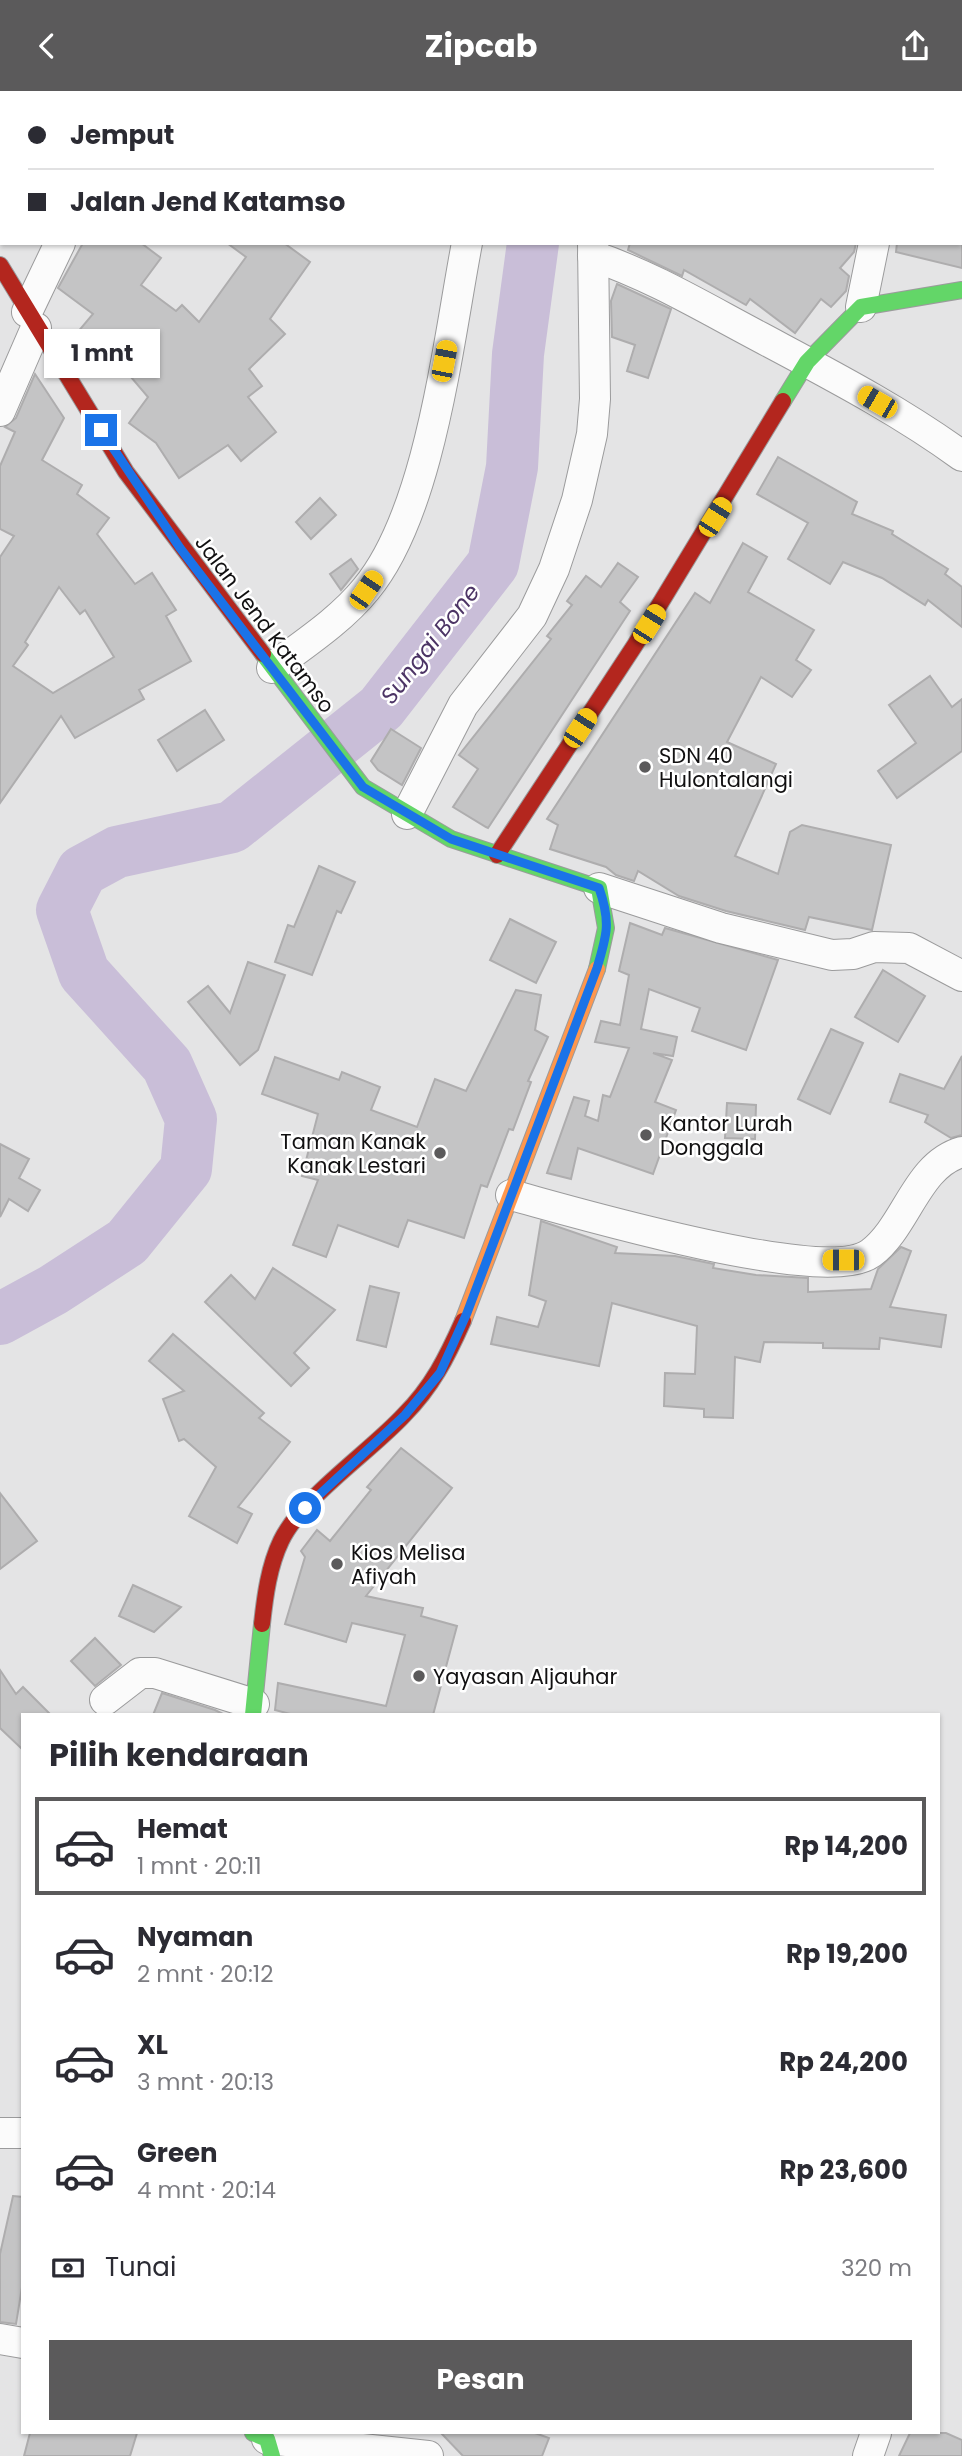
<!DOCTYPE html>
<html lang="id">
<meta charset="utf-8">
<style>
:root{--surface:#fff;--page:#f7f7f7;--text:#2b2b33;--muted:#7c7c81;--line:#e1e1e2;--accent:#5b5a5b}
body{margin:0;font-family:Poppins,sans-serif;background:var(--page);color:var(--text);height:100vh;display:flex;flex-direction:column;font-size:26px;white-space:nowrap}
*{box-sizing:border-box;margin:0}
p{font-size:23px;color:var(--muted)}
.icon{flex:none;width:38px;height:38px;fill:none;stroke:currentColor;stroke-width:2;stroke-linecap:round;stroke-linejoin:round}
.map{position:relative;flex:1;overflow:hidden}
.panel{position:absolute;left:21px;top:1622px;width:919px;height:721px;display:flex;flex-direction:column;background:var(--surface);border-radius:0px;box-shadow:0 2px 5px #0004}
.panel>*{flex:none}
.banner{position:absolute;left:0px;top:0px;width:962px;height:154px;box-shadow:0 2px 5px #0004;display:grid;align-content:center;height:154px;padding:0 28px;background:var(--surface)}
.end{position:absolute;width:32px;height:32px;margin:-16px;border:9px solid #1a73e8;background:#fff;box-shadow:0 0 0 4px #fff}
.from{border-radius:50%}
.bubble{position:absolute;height:49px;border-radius:0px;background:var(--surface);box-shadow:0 2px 5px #0004;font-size:23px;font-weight:700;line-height:49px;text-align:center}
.car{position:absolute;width:21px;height:42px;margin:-21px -10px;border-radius:9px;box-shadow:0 0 5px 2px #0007;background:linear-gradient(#f5c518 24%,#345 0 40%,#f5c518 0 76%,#345 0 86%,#f5c518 0)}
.banner b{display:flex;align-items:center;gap:24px;height:66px;font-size:26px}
.banner b+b{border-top:2px solid var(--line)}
.banner i{width:18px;height:18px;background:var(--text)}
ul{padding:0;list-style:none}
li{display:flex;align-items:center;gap:21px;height:98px;margin:0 14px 10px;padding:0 14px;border:4px solid transparent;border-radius:0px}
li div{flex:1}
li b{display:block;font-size:26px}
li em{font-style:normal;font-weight:700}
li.selected{border-color:var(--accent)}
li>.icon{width:63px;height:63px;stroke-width:1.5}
h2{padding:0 28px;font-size:32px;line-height:84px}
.pay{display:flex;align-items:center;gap:18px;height:77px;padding:0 28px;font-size:26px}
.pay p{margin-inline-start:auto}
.cta{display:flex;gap:14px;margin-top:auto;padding:14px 28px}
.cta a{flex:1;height:80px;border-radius:0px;background:var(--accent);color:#fff;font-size:28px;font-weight:700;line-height:80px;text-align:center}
header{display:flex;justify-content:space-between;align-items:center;height:91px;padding:0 28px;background:var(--accent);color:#fff;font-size:32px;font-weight:700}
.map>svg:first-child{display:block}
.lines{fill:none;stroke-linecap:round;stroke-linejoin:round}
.river{stroke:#c9bed8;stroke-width:52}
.building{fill:#c4c4c5;stroke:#aeadae;stroke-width:2;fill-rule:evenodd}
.street-tunnel{stroke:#c4c4c5;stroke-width:30;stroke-dasharray:30 15;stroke-linecap:butt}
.street-casing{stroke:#9b9b9c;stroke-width:32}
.fast-casing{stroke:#9b9b9c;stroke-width:18}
.slow-casing{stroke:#9b9b9c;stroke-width:18}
.jam-casing{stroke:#9b9b9c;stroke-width:18}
.street{stroke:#fbfbfb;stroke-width:30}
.fast{stroke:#63d668;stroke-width:16}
.slow{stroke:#ff974d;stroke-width:16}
.jam{stroke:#b3261e;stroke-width:16}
.route{stroke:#1a73e8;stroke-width:9}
.poi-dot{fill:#5b5a5b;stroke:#fff;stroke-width:2.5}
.labels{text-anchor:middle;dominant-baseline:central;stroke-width:5;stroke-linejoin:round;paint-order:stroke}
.street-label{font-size:21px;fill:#111011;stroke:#fff}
.poi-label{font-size:21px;fill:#111011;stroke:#fff;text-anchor:start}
.water-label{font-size:23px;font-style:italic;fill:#4c3465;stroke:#fff}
</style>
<header><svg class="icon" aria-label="back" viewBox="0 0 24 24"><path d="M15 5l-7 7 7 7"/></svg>Zipcab<svg class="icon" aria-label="share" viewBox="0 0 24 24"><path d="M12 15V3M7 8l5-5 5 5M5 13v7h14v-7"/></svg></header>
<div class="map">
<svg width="962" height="2365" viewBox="0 0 962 2365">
<rect width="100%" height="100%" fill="#e4e4e5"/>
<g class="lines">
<g class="river">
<path d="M 555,2 L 555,0"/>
<path d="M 0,1228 L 53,1199 L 127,1151 L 186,1078 L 191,1028 L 167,974 L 84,882 L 62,819 L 82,780 L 117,761 L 232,736 L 381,617 L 493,473 L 512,376 L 518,263 L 533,152"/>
</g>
</g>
<g class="building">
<path d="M 83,152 L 141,152 L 161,167 L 141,194 L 176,220 L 182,214 L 199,231 L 246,166 L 227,152 L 284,152 L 310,171 L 270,228 L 285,243 L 249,278 L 262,295 L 248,306 L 276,341 L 241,370 L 228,354 L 179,387 L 156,352 L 129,332 L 148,306 L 103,253 L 86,272 L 71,249 L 93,223 L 58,197 Z"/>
<path d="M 630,152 L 856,152 L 854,161 L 840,177 L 849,185 L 846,200 L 831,216 L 821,208 L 795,242 L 750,208 L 746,214 L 684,179 L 682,185 L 628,159 Z"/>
<path d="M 897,152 L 962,152 L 962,177 L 896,161 Z"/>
<path d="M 617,193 L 671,218 L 648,287 L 627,280 L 635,254 L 612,246 L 611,210 Z"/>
<path d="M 35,283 L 64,327 L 42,369 L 82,394 L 77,403 L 109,427 L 97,443 L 135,493 L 152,482 L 176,519 L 166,525 L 191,570 L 139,599 L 144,608 L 75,647 L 61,625 L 0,712 L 0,466 L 14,445 L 0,438 L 0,375 L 15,341 L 5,336 L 16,327 ZM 59,496 L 80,523 L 85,519 L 114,566 L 53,602 L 13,575 L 28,554 L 25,551 Z"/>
<path d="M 778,366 L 857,411 L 852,423 L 893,440 L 892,443 L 948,478 L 945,483 L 962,496 L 962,536 L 928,509 L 925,514 L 882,487 L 843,471 L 830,493 L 788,468 L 808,432 L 757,403 Z"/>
<path d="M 320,407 L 336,424 L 311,448 L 296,431 Z"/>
<path d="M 743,452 L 767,466 L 748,501 L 814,539 L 796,569 L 811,579 L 792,606 L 761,586 L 727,651 L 776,673 L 735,765 L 778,783 L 790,741 L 802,734 L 891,754 L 872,839 L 809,826 L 805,839 L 726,820 L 679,805 L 638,780 L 634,790 L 616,784 L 606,776 L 550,758 L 558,734 L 547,728 L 695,502 L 710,512 Z"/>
<path d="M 351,468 L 358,478 L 341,499 L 330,483 Z"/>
<path d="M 618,472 L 638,486 L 620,511 L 630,520 L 488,737 L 486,736 L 453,716 L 478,678 L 459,664 L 551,548 L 547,545 L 572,514 L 567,510 L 586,485 L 601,496 Z"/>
<path d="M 930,585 L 952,616 L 962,608 L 962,660 L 897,707 L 878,680 L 916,652 L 889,614 Z"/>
<path d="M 205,619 L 224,649 L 177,680 L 158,649 Z"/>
<path d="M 391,638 L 421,657 L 402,694 L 378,679 L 371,670 Z"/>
<path d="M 319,775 L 355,791 L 341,822 L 337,820 L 312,884 L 275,871 L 288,834 L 294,836 Z"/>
<path d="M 510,828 L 556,851 L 536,892 L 490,869 Z"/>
<path d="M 630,832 L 662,844 L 665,837 L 778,869 L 746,959 L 692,940 L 700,917 L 649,898 L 641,938 L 677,946 L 673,965 L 653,962 L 672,969 L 655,1011 L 676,1019 L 653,1083 L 578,1057 L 571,1088 L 547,1082 L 574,1006 L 589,1010 L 585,1025 L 598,1030 L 603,1004 L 610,1006 L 629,957 L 595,951 L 601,930 L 620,934 L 629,884 L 619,880 Z"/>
<path d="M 248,871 L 285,884 L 258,959 L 240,974 L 188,911 L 208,895 L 230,922 Z"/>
<path d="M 883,879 L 925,905 L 898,951 L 855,926 Z"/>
<path d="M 516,899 L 541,904 L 535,939 L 548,946 L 528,990 L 531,991 L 513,1039 L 509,1038 L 487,1096 L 481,1094 L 464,1147 L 408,1129 L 398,1156 L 338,1134 L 326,1166 L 293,1154 L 318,1089 L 302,1085 L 318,1023 L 262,1003 L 275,966 L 339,989 L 342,981 L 380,996 L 371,1019 L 417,1036 L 435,988 L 466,1000 Z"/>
<path d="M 831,938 L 863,952 L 830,1023 L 798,1008 Z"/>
<path d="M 962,965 L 962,1044 L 951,1047 L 925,1031 L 928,1024 L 890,1011 L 900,983 L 944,998 Z"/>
<path d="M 727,1012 L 756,1014 L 755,1048 L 725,1047 Z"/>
<path d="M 0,1053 L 29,1068 L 19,1087 L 40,1099 L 28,1120 L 9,1108 L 0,1126 Z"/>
<path d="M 541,1130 L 617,1156 L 615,1162 L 675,1165 L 714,1173 L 713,1177 L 756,1184 L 808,1187 L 808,1201 L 871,1198 L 878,1178 L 901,1156 L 911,1160 L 890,1216 L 946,1224 L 941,1256 L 880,1247 L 879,1258 L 823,1257 L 823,1252 L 764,1251 L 760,1271 L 735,1266 L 733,1327 L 704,1326 L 704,1318 L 664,1315 L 665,1282 L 695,1283 L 697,1235 L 612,1212 L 599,1275 L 491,1253 L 497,1226 L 538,1236 L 546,1210 L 529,1204 Z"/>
<path d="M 273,1177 L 335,1219 L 294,1262 L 309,1277 L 291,1295 L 205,1211 L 231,1184 L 255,1208 Z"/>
<path d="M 370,1195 L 399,1202 L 386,1256 L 357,1249 Z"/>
<path d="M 173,1243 L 264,1322 L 259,1327 L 290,1351 L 238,1416 L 252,1423 L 237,1452 L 189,1425 L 216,1376 L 184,1348 L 179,1350 L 163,1308 L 184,1300 L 149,1270 Z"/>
<path d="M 401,1357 L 452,1397 L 366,1505 L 423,1517 L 421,1525 L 457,1535 L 433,1624 L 294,1624 L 275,1619 L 278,1592 L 386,1615 L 405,1544 L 352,1532 L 346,1551 L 285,1533 L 305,1466 L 301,1460 L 317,1439 L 330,1450 L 371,1399 L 367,1396 Z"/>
<path d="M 0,1402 L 37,1450 L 0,1478 Z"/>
<path d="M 133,1494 L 181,1516 L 154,1541 L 119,1525 Z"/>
<path d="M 95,1547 L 121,1574 L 95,1595 L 71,1570 Z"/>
<path d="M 0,1579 L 16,1603 L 23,1596 L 51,1624 L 23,1624 L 23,1659 L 0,1637 Z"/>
<path d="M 162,1602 L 215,1619 L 225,1624 L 153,1624 Z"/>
<path d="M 13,2105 L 23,2106 L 23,2190 L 16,2233 L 0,2231 L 0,2163 Z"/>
<path d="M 30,2342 L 137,2342 L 130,2365 L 24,2365 Z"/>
<path d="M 441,2342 L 535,2342 L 549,2347 L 542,2365 L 463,2365 Z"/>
<path d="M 910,2342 L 946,2342 L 962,2349 L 962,2365 L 899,2365 Z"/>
</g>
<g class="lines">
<path class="street-tunnel" d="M 817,0 L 820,2"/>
<defs>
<g id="street">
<path d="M 126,2 L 127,0"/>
<path d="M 288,2 L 290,0"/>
<path d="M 499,2 L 500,0"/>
<path d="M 618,2 L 618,0"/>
<path d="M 593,165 C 652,185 705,217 760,246 C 829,283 899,319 962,365"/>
<path d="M 861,216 L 874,152"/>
<path d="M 27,221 L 60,152"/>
<path d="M 0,320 L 36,237"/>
<path d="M 272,577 C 304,553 341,529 366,498 C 430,421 448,251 467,152"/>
<path d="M 407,723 L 463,614 L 532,525 L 554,478 L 577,409 L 592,343 L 595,308 L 593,152"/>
<path d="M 599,797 L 721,837 L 832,864 L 853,863 L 874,856 L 909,857 L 962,885"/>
<path d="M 511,1104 C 571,1120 825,1196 871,1162 C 907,1135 916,1074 962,1061"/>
<path d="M 105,1609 L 140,1582 L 155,1582 L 254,1613"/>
<path d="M 0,2042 L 23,2042"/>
<path d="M 0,2248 L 23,2252"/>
<path d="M 267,2348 L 428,2365"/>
<path d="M 868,2365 L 876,2342"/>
</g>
<g id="fast">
<path d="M 783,310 L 807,271 L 861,216 L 962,199"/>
<path d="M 263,563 L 363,696 L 451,748 L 599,797 L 606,837 L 597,878"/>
<path d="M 253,1624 L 262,1533"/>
<path d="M 253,2342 L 267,2348 L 272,2365"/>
</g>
<path id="slow" d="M 463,1230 L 597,878"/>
<g id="jam">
<path d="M 0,174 L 126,381 L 263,563"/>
<path d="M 497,764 L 635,554 L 783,310"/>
<path d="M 262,1533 C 265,1505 269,1475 281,1450 C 302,1406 370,1361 404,1324 C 432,1296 447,1266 463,1230"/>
</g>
</defs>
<use href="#street" class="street-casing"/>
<use href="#fast" class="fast-casing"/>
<use href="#slow" class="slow-casing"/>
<use href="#jam" class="jam-casing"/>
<use href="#street" class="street"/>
<use href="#fast" class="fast"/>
<use href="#slow" class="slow"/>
<use href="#jam" class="jam"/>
</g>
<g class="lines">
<path class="route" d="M 101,339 L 180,457 L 363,696 L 451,748 L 599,797 C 611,831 607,844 597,877 L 467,1222 L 440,1282 L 405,1324 L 305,1417"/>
</g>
<g class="poi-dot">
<circle cx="645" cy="676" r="7"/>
<circle cx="646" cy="1044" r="7"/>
<circle cx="440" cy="1062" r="7"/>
<circle cx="337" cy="1473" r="7"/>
<circle cx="419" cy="1585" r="7"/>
</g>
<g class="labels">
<g class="street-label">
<text transform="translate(265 533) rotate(53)">Jalan Jend Katamso</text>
</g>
<g class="poi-label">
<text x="659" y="664">SDN 40<tspan x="659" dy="24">Hulontalangi</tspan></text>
<text x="660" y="1032">Kantor Lurah<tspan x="660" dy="24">Donggala</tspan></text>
<text x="426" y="1050" text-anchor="end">Taman Kanak<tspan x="426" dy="24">Kanak Lestari</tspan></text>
<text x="351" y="1461">Kios Melisa<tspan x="351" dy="24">Afiyah</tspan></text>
<text x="433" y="1585">Yayasan Aljauhar</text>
</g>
<g class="water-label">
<text transform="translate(430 553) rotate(-52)">Sungai Bone</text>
</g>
</g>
</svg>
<i class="end from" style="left:305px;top:1417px"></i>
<i class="end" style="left:101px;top:339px"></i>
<div class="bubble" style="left:44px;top:238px;width:116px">1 mnt</div>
<i class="car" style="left:444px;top:270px;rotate:11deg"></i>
<i class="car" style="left:877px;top:311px;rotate:300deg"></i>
<i class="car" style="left:715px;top:426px;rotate:32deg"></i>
<i class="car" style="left:366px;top:499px;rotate:34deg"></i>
<i class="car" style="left:649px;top:533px;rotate:32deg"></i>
<i class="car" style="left:580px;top:637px;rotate:33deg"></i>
<i class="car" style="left:843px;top:1169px;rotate:270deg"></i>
<div class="banner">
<b><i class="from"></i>Jemput</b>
<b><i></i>Jalan Jend Katamso</b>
</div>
<section class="panel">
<h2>Pilih kendaraan</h2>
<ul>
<li class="selected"><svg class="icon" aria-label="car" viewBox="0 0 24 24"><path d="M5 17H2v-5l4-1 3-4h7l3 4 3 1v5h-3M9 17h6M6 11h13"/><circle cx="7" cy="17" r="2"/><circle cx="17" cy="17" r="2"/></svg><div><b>Hemat</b><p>1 mnt · 20:11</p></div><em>Rp 14,200</em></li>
<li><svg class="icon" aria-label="car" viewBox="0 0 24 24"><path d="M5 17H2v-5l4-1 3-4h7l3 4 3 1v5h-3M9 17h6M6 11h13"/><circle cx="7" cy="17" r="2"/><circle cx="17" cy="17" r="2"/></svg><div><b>Nyaman</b><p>2 mnt · 20:12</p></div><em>Rp 19,200</em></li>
<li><svg class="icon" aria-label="car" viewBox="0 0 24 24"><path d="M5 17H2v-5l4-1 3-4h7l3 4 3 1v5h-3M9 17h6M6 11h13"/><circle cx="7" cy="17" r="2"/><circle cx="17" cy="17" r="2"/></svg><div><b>XL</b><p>3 mnt · 20:13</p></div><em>Rp 24,200</em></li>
<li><svg class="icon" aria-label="car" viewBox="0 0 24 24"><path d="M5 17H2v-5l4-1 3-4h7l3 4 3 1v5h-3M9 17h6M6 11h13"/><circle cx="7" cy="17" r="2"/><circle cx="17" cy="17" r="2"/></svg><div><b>Green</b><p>4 mnt · 20:14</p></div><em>Rp 23,600</em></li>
</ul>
<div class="pay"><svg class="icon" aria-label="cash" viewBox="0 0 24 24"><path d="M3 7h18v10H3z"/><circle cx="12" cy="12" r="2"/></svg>Tunai<p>320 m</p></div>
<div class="cta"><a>Pesan</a></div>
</section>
</div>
